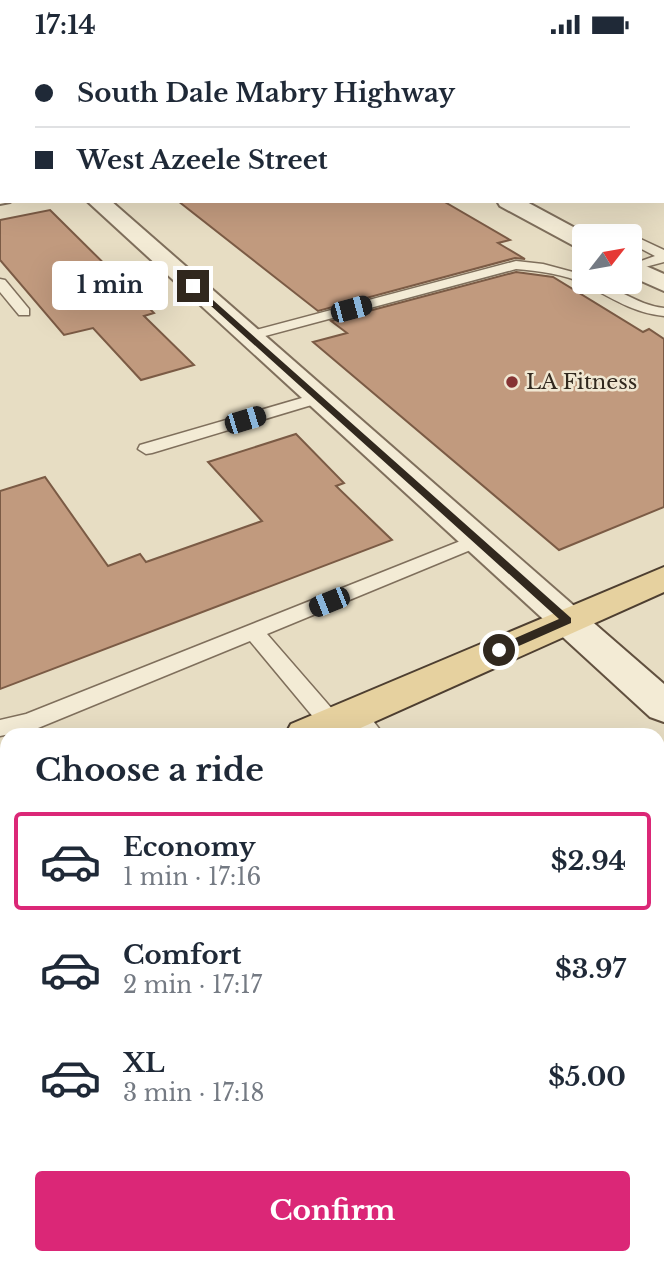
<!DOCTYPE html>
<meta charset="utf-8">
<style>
:root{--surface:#fff;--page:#f6f6f7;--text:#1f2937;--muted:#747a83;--line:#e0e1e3;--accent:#db2777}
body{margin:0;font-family:"Libre Baskerville",serif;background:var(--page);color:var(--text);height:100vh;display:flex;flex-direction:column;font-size:26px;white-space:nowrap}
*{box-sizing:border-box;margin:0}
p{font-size:23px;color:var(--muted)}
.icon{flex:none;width:38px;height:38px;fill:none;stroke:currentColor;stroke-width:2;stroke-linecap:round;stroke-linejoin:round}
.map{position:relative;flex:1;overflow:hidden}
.sheet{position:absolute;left:0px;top:679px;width:665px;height:537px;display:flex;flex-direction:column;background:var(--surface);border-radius:21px 21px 0 0;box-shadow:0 7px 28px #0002}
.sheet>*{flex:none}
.banner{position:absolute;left:0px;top:0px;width:665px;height:154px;box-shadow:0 7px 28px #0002;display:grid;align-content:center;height:154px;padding:0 35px;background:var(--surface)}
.needle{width:46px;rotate:59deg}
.buttons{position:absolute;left:572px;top:175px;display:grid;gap:14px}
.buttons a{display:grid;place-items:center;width:70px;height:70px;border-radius:7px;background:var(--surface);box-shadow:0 7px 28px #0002;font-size:35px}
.end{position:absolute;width:32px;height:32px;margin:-16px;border:9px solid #31281e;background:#fff;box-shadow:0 0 0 4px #fff}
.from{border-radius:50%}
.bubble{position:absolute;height:49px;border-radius:7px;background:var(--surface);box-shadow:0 7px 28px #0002;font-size:23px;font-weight:700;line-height:49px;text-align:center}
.car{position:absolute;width:21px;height:42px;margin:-21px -10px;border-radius:9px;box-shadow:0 0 5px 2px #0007;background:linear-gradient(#222 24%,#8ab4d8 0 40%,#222 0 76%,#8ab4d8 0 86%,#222 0)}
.banner b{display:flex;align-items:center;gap:24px;height:66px;font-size:26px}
.banner b+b{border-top:2px solid var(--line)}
.banner i{width:18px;height:18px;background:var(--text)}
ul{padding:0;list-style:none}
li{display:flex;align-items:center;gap:21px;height:98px;margin:0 14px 10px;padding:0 21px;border:4px solid transparent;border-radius:7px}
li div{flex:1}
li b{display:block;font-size:26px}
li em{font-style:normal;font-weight:700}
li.selected{border-color:var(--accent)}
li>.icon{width:63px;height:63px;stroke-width:1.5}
h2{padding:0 35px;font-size:32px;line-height:84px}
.primary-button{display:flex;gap:14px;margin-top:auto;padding:14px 35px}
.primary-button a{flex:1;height:80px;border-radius:7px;background:var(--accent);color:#fff;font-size:28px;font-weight:700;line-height:80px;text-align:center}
.status{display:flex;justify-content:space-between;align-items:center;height:49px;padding:0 35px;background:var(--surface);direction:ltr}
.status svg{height:19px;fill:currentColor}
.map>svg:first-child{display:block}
.building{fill:#c19a7e;stroke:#7b5b45;stroke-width:2}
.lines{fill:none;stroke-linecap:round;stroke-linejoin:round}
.service-casing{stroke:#7f6f5c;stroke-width:3}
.minor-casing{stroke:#7f6f5c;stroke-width:4}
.tertiary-casing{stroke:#7f6f5c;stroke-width:4}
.secondary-casing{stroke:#61503f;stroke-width:4}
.primary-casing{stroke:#4d3e30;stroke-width:4}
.service{fill:#f3ebd5;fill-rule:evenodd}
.minor{fill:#f3ebd5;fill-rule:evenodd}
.tertiary{fill:#f3ebd5;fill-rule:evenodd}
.secondary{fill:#f3ebd5;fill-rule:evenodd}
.primary{fill:#e6d19f;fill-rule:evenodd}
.route{fill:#31281e}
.poi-dot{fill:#863434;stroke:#f0e7d2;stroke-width:2.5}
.labels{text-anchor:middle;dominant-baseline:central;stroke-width:5;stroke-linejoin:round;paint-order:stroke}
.far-poi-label{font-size:21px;fill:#31281e;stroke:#f0e7d2;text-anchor:start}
</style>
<div class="status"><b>17:14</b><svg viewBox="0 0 49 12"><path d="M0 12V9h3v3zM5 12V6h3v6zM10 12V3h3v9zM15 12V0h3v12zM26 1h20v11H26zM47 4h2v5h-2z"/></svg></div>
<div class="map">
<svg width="664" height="1216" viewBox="0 0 664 1216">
<rect width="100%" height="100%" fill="#e7ddc3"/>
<g class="building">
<path d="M 178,152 L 443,152 L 510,191 L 498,194 L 525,210 L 515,209 L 318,262 Z"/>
<path d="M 50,161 L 154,264 L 144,267 L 194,316 L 141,331 L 93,279 L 64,286 L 0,211 L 0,171 Z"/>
<path d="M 516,223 L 553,228 L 643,283 L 649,280 L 664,290 L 664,458 L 559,501 L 313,293 L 347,284 L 331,272 Z"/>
<path d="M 296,385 L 344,434 L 336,437 L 392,491 L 0,640 L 0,442 L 45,428 L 108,517 L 140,505 L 146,513 L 262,472 L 208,413 Z"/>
</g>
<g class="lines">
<defs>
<g id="service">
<path d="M 586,0 L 597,0 L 598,2 L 587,2 Z"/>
<path d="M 630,0 L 646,0 L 628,2 Z"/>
<rect x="663" y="87" width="1" height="6"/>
<path d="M 630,185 L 664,201 L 664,213 L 630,222 L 630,216 L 655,207 L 630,194 L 630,187 L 625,187 Z"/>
<path d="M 516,212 L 543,215 L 584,226 L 584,233 C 614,233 634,256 664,259 L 664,267 C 634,264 611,249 585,235 C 565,225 538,222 516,220 L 250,291 L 243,287 L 245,284 Z"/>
<path d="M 0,230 L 5,231 L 29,260 L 29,266 L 19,266 L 0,243 Z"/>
<path d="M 319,344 L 327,349 L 325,352 L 152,404 L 146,405 L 138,400 L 140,396 Z"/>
<path d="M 478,485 L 485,487 L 487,491 L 485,495 L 267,585 L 340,669 L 343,675 L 340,681 L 332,683 L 324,681 L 250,592 L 38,679 L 0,687 L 0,671 L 26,665 Z"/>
<path d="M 355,657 L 363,659 L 384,686 L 360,686 L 344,665 L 347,659 Z"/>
<path d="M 658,740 L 664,742 L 664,765 L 658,763 Z"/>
<path d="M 664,901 L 664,926 L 658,928 L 658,903 Z"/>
<path d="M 664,947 L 664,973 L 658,975 L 658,949 Z"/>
<path d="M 7,976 L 7,1004 L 0,1007 L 0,979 Z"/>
<path d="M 658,994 L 664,995 L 664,1023 L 658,1022 Z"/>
</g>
<g id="minor">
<path d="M 218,0 L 235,0 L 237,2 L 219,2 Z"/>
<path d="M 524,0 L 542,0 L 544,2 L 525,2 Z"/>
<rect x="663" y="46" width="1" height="10"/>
<path d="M 497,152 L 525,152 L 590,187 L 584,187 L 584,200 L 576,198 L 500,157 Z"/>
<path d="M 630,210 L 664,225 L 664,242 L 630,227 Z"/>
<path d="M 0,1037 L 7,1040 L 7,1113 L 0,1110 Z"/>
<path d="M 21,1209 L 82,1209 L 84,1216 L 22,1216 Z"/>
</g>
<g id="tertiary">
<rect x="663" y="11" width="1" height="10"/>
<rect x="0" y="59" width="2" height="12"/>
<path d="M 0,142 L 2,152 L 10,153 L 0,155 Z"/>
<path d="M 87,152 L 111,152 L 580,562 L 586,571 L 580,580 L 567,583 L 554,580 Z"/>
</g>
<path id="secondary" d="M 567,559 L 580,562 L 664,635 L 664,673 L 650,668 L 554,580 L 548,571 L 554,562 Z"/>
<g id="primary">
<path d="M 664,518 L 664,543 L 345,686 L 285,686 L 291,675 Z"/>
<path d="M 7,799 L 7,838 L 0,841 L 0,801 Z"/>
</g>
</defs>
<use href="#service" class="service-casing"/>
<use href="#minor" class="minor-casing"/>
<use href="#tertiary" class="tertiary-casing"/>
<use href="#secondary" class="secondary-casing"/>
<use href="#primary" class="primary-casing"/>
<use href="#service" class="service"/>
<use href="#minor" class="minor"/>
<use href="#tertiary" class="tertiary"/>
<use href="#secondary" class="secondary"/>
<use href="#primary" class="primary"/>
</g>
<path class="route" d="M 190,235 L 195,235 L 571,569 L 571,574 L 503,604 L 495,604 L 495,598 L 559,570 L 190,238 Z"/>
<circle class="poi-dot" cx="512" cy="333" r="7"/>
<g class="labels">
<g class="far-poi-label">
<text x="526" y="333">LA Fitness</text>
</g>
</g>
</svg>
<div class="buttons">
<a><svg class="needle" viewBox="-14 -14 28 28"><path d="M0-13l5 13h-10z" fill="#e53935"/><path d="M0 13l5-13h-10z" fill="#747a83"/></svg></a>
</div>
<i class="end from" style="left:499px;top:601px"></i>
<i class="end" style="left:193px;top:237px"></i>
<div class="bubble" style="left:52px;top:212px;width:116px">1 min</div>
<i class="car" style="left:351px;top:260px;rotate:75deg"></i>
<i class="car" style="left:245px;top:371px;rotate:73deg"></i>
<i class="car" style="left:329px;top:553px;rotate:248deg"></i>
<div class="banner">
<b><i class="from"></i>South Dale Mabry Highway</b>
<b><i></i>West Azeele Street</b>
</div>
<section class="sheet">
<h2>Choose a ride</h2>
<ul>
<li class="selected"><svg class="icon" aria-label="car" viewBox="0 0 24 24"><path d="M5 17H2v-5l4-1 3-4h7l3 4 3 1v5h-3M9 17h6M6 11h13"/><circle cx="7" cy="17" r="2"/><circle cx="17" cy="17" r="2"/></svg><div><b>Economy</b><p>1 min · 17:16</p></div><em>$2.94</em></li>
<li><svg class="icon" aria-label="car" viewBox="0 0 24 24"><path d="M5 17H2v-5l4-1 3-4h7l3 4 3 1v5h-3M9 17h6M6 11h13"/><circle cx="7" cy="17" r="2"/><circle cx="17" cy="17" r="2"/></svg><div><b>Comfort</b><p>2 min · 17:17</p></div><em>$3.97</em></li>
<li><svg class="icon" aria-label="car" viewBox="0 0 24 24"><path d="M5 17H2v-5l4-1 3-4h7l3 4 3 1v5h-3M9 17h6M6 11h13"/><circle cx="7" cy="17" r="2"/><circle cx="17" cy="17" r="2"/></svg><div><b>XL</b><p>3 min · 17:18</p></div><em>$5.00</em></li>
</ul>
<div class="primary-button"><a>Confirm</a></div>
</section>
</div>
